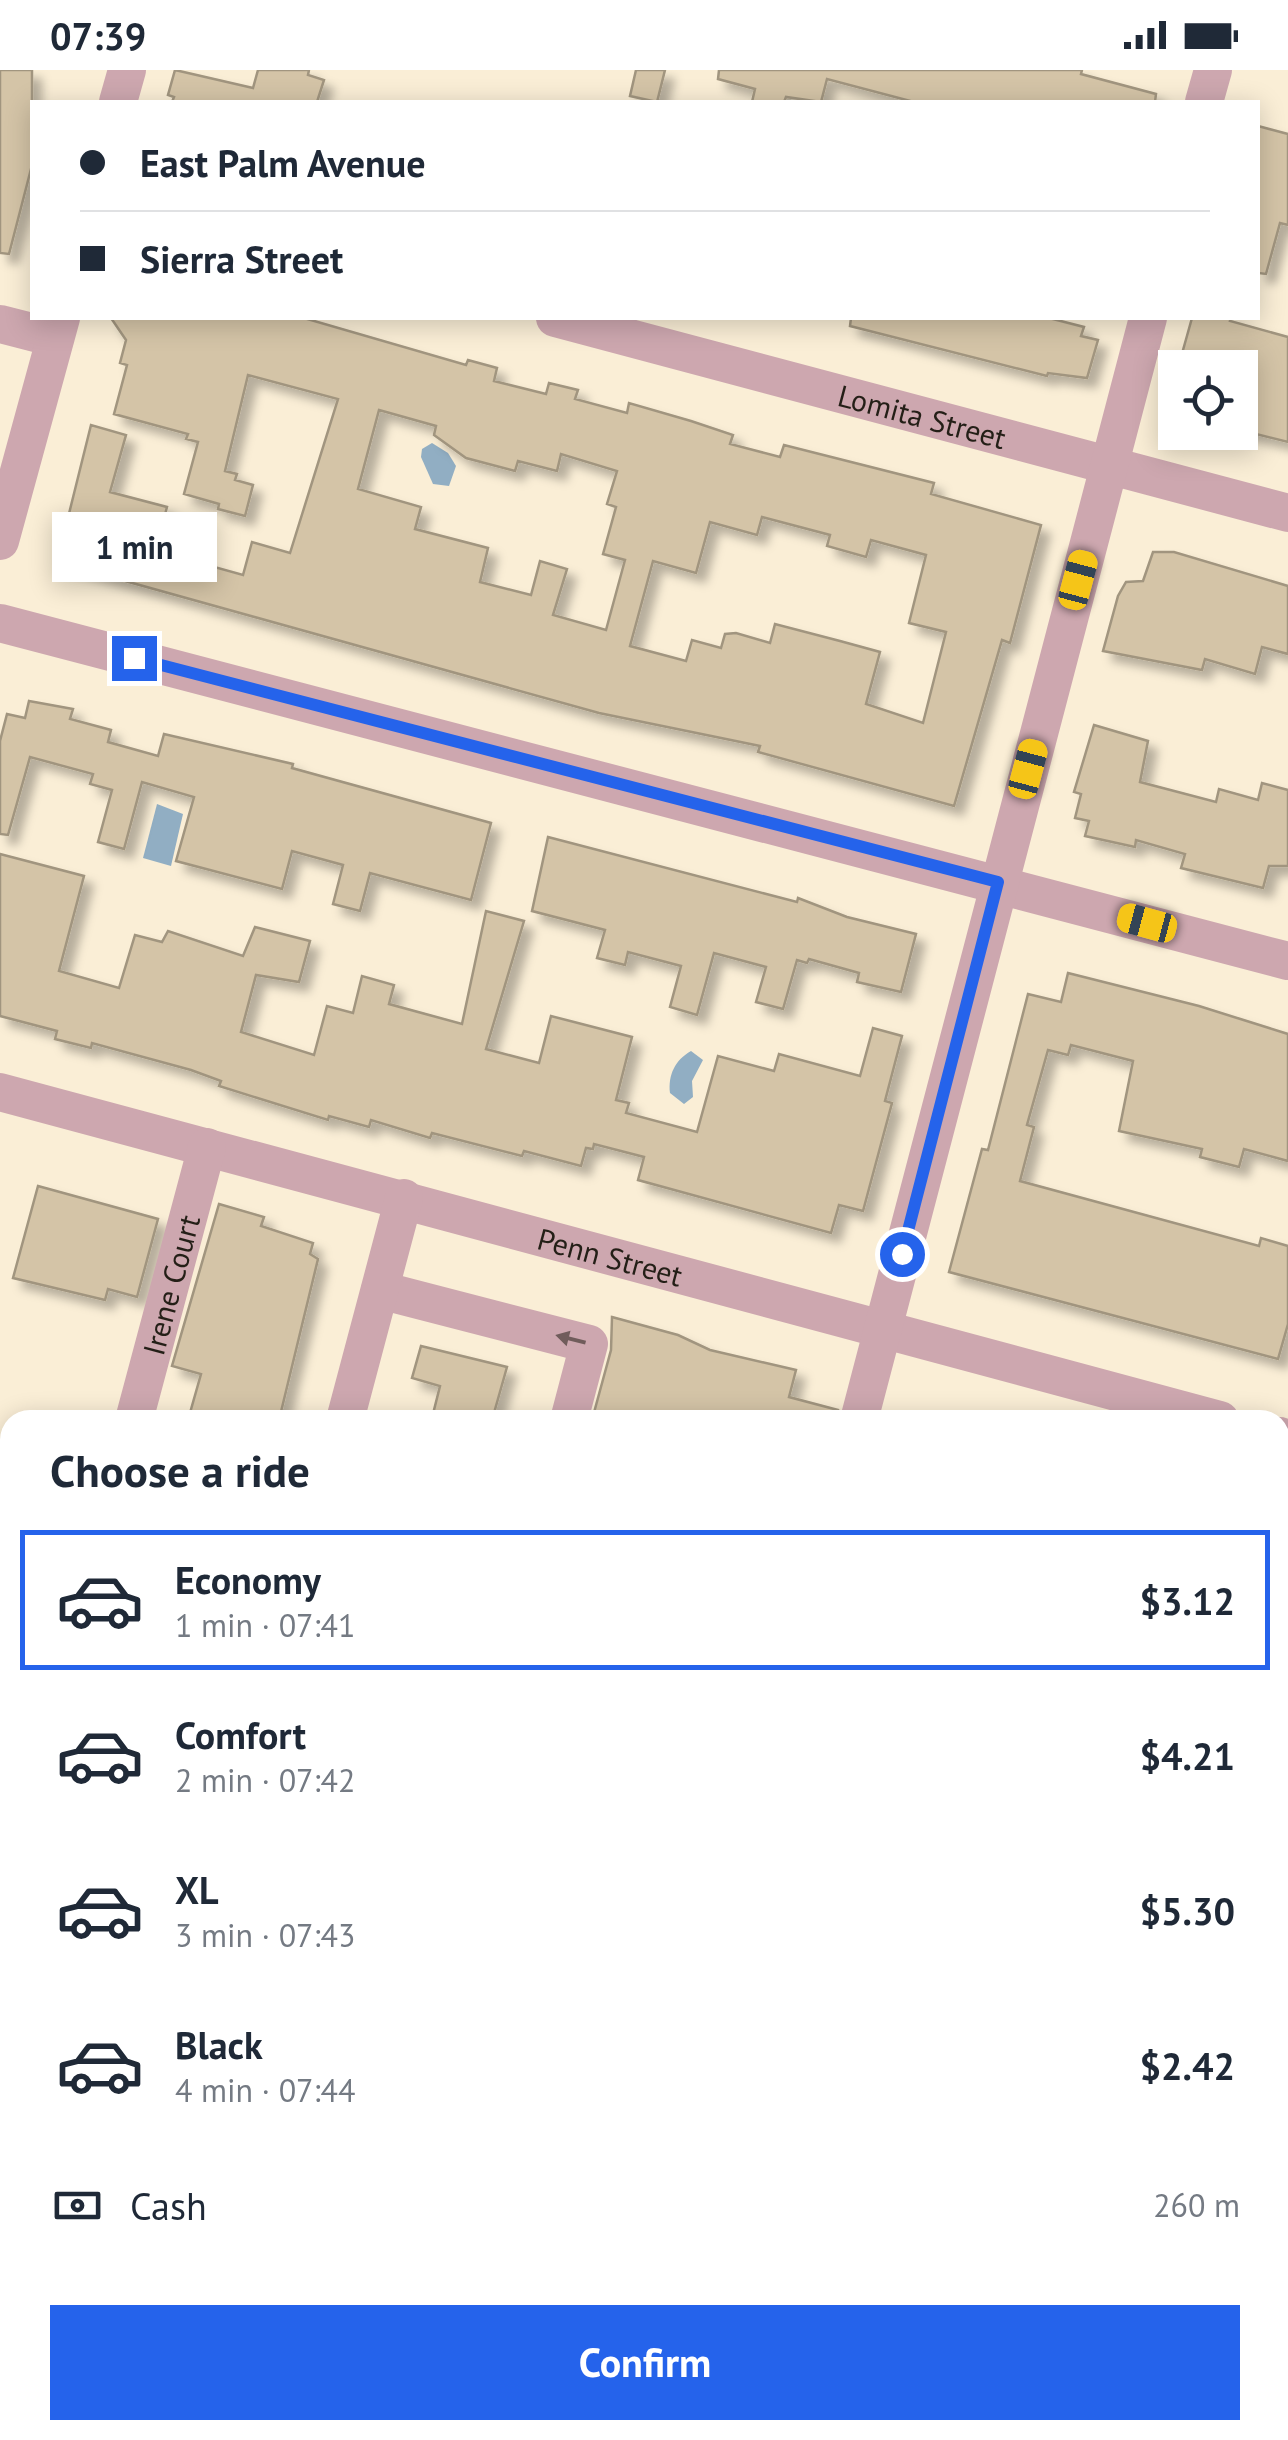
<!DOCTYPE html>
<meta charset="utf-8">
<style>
:root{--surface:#fff;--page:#f6f6f7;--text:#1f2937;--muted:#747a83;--line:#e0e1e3;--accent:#2563eb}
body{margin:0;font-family:"PT Sans",sans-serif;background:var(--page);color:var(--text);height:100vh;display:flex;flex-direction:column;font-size:38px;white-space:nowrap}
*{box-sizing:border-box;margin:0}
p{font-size:32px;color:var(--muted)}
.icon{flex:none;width:55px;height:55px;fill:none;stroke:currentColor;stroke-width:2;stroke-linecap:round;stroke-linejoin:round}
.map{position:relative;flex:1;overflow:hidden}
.sheet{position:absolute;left:0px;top:1340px;width:1290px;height:1030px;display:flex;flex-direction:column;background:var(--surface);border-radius:30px 30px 0 0;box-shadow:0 5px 25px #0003}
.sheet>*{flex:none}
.banner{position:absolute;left:30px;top:30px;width:1230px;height:220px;border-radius:0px;box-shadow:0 5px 25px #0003;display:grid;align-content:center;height:220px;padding:0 50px;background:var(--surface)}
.controls{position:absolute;left:1158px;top:280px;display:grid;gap:20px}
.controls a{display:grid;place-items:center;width:100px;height:100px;border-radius:0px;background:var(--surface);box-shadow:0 5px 25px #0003;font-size:50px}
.end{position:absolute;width:45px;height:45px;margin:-22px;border:12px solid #2563eb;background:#fff;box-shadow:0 0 0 5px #fff}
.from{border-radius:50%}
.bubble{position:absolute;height:70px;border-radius:0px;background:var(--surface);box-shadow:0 5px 25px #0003;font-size:32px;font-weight:700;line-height:70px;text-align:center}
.car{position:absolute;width:30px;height:60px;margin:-30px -15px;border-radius:12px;box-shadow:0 0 8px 2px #0007;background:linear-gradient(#f5c518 24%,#345 0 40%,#f5c518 0 76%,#345 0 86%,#f5c518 0)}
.banner b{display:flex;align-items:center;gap:35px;height:95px;font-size:38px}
.banner b+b{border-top:2px solid var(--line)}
.banner i{width:25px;height:25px;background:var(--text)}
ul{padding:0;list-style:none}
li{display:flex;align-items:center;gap:30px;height:140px;margin:0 20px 15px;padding:0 30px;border:5px solid transparent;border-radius:0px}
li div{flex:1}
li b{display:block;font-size:38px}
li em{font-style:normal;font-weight:700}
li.on{border-color:var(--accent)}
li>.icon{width:90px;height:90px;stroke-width:1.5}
h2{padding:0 50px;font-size:45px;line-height:120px}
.pay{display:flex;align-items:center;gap:25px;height:110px;padding:0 50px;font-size:38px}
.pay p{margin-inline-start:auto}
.primary-button{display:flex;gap:20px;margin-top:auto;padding:20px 50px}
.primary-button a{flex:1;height:115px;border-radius:0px;background:var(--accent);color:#fff;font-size:40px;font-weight:700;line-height:115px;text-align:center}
.status{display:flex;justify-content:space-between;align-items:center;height:70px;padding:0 50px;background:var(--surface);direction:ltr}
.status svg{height:28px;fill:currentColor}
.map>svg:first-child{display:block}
.green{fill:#b2c1b3}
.water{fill:#91aec3}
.building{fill:#d4c4a7;stroke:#a1957f;stroke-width:2.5;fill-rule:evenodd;filter:url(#shadow)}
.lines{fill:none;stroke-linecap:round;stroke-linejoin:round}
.minor{stroke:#cda7af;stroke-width:38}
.oneway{fill:#705c5b}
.route{stroke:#2563eb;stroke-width:12}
.labels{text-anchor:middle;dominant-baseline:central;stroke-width:9;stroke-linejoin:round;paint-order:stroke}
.street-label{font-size:30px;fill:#241f17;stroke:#fefcf7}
</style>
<div class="status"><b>07:39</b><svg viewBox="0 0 49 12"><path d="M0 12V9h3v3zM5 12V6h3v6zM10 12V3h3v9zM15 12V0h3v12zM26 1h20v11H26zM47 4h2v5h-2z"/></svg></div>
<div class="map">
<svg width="1288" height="2370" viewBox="0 0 1288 2370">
<defs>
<filter id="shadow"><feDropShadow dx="9" dy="9" stdDeviation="5" flood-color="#0004"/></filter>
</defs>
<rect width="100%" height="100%" fill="#faeed6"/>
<path class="green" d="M 279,2360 L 641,2360 L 639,2370 L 316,2370 Z"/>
<g class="water">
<path d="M 432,373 L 448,383 L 456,396 L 449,416 L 433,414 L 421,387 L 422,379 Z"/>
<path d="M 157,734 L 183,744 L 171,796 L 143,788 Z"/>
<path d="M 691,981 L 703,990 L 692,1011 L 693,1027 L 684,1034 L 670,1023 C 668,1005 675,990 691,981 Z"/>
</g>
<g class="building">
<path d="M 0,0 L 32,0 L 32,95 L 9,184 L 0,183 Z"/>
<path d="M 175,0 L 253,18 L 258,0 L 309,0 L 308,5 L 324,10 L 317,32 L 172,32 L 174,27 L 168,25 Z"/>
<path d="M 636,0 L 665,0 L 657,32 L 630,26 Z"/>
<path d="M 719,0 L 1082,0 L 1081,4 L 1156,24 L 1155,32 L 914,32 L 827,9 L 821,32 L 786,27 L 784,32 L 752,32 L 755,19 L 718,9 Z"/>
<path d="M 1258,56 L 1288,64 L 1288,155 L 1280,153 L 1266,204 L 1258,203 Z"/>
<path d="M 111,248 L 304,248 L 466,295 L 468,290 L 497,298 L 494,311 L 546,324 L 549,313 L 578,320 L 575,329 L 627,343 L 629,333 L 691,351 L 733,365 L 730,374 L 780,387 L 784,375 L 934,413 L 931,424 L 1041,455 L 1010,573 L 1002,570 L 954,736 L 758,682 L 760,676 L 599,643 L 57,492 L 91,355 L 126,365 L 110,422 L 167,437 L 158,471 L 192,480 L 189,490 L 243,505 L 252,472 L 290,483 L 338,329 L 248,305 L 225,401 L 237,404 L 235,410 L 253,415 L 245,446 L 218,439 L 219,434 L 184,424 L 198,372 L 186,369 L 188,364 L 114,344 L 127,295 L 120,293 L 126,270 ZM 379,340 L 436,356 L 434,365 L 466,388 L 515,401 L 518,391 L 557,401 L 561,384 L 617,401 L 607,434 L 616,437 L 603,484 L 625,490 L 606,560 L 553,545 L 567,499 L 540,491 L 531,525 L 480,512 L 488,478 L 415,459 L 421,437 L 358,419 ZM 762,447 L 830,465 L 827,476 L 866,487 L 871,470 L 926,485 L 909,553 L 946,562 L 923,653 L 866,634 L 880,582 L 840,571 L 775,554 L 770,573 L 736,563 L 725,564 L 721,578 L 692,570 L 686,591 L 630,576 L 653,491 L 696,503 L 710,452 L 757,465 Z"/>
<path d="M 851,248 L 1049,248 L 1084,257 L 1081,266 L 1098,270 L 1087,308 L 1048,303 L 1047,306 L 850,256 Z"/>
<path d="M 1192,248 L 1231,248 L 1230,251 L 1288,267 L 1288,372 L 1240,360 L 1240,298 L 1178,298 Z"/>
<path d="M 1153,482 L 1174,482 L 1288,516 L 1288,584 L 1262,577 L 1255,604 L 1205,589 L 1202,600 L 1103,581 L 1118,526 L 1126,512 L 1143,511 Z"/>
<path d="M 29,631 L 73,639 L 70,649 L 111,660 L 108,672 L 158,686 L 164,664 L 293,694 L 292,698 L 491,753 L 471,830 L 370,803 L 360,841 L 333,834 L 343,795 L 292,781 L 282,819 L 176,791 L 194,727 L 142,712 L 124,779 L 98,772 L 112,720 L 90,714 L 93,704 L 30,687 L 8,765 L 0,764 L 0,671 L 7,644 L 25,648 Z"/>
<path d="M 1094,655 L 1148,671 L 1140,712 L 1216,732 L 1219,719 L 1258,730 L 1262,713 L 1288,720 L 1288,796 L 1269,796 L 1263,818 L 1181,798 L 1185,784 L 1136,770 L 1135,777 L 1085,766 L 1089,751 L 1075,748 L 1081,724 L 1074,722 Z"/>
<path d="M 548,767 L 797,832 L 798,828 L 847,847 L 916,864 L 901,922 L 857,912 L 859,903 L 809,889 L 807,893 L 797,890 L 783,939 L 756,932 L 766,897 L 714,883 L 697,945 L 670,937 L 681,896 L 628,882 L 625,895 L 597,888 L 605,860 L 532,841 Z"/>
<path d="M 0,784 L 84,806 L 59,901 L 119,918 L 135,865 L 162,872 L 168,861 L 243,886 L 255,857 L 310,871 L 299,912 L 256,905 L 241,962 L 314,985 L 327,936 L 353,943 L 362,906 L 394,915 L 389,934 L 462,954 L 486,841 L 524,851 L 486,979 L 539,993 L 551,946 L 632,967 L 616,1030 L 629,1033 L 626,1043 L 697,1062 L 718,986 L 774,1001 L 779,984 L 860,1006 L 873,958 L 902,966 L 885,1031 L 892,1033 L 863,1141 L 839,1135 L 831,1163 L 638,1110 L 644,1087 L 594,1074 L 593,1079 L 586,1078 L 581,1096 L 524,1081 L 522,1086 L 432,1063 L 430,1068 L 371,1050 L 369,1057 L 329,1046 L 328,1050 L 219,1016 L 221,1011 L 191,1000 L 92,973 L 91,978 L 55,969 L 57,961 L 0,946 Z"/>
<path d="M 1068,903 L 1199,936 L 1288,964 L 1288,1091 L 1244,1079 L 1239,1097 L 1200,1087 L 1202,1079 L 1119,1061 L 1133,991 L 1071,975 L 1068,985 L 1048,980 L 1027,1055 L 1034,1057 L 1020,1111 L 1259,1176 L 1261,1168 L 1288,1176 L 1288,1254 L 1278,1289 L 949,1202 L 982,1079 L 988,1080 L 1028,924 L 1061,932 Z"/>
<path d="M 38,1116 L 158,1149 L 137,1227 L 108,1219 L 105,1230 L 13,1208 Z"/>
<path d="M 219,1134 L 264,1147 L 261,1156 L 313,1173 L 310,1184 L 318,1189 L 279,1350 L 188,1350 L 201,1304 L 172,1296 Z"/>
<path d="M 612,1247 L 678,1265 L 710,1280 L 796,1300 L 789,1327 L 838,1340 L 837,1350 L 592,1350 L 611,1280 Z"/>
<path d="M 421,1276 L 507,1297 L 492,1350 L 438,1350 L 440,1345 L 433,1344 L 440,1316 L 412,1308 Z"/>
</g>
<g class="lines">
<g class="minor">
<path d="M 118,32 L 127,0"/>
<path d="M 1204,32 L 1213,0"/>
<path id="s1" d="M 555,248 L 1288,443"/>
<path d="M 0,254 L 55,268"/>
<path d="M 0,471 L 61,248"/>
<path d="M 0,553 L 1288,891"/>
<path id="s2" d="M 0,1022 L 1220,1350"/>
<path d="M 380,1220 L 589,1274 L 569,1350"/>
<path id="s3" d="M 134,1350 L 207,1077"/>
<path d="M 345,1350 L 404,1128"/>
<path d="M 859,1350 L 1148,248"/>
<path d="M 1280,1366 L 1288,1369"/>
<path d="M 1285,1709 L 1288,1710"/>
<path d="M 0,1731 L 10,1734"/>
<path d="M 1280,2070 L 1288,2073"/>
<path d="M 1280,2346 L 1288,2348"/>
<path d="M 0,2348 L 10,2351"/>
<path d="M 43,2360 L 73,2368"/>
</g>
</g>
<defs><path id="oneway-solid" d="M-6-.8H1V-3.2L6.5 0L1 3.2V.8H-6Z" transform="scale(2.5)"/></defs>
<use class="oneway" href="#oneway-solid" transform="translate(571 1269) rotate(-166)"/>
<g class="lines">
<path class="route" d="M 134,588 L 998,812 L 902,1184"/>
</g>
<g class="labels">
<g class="street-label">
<text stroke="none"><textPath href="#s1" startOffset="380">Lomita Street</textPath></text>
<text stroke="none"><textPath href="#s2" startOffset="632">Penn Street</textPath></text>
<text stroke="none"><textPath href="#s3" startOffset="140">Irene Court</textPath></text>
</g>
</g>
</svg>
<div class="controls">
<a><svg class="icon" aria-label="locate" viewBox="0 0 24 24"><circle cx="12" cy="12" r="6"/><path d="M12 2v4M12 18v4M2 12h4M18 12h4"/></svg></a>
</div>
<i class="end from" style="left:902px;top:1184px"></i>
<i class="end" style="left:134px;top:588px"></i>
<div class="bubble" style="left:52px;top:442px;width:165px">1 min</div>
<i class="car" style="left:1078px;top:510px;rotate:15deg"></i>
<i class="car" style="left:1028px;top:699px;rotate:15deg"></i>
<i class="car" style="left:1147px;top:853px;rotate:285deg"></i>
<div class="banner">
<b><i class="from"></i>East Palm Avenue</b>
<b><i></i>Sierra Street</b>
</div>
<section class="sheet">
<h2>Choose a ride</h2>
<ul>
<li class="on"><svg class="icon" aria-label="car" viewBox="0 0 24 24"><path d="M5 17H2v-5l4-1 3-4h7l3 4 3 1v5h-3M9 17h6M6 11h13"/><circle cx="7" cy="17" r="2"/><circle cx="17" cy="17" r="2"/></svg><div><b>Economy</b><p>1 min · 07:41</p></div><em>$3.12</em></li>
<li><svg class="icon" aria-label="car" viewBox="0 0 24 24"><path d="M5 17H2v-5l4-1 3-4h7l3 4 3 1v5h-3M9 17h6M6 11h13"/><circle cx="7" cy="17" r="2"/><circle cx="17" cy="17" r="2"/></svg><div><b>Comfort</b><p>2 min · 07:42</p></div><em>$4.21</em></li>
<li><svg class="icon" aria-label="car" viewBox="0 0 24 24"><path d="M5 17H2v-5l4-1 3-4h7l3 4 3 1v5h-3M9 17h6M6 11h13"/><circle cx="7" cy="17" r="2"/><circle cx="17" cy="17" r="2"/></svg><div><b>XL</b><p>3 min · 07:43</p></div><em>$5.30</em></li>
<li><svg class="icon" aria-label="car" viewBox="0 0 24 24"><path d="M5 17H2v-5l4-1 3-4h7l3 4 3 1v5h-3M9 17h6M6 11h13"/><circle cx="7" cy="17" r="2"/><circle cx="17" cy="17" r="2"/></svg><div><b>Black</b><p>4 min · 07:44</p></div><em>$2.42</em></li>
</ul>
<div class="pay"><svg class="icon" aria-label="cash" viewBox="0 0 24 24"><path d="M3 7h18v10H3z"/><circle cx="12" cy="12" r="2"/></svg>Cash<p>260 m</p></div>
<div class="primary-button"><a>Confirm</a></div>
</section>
</div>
